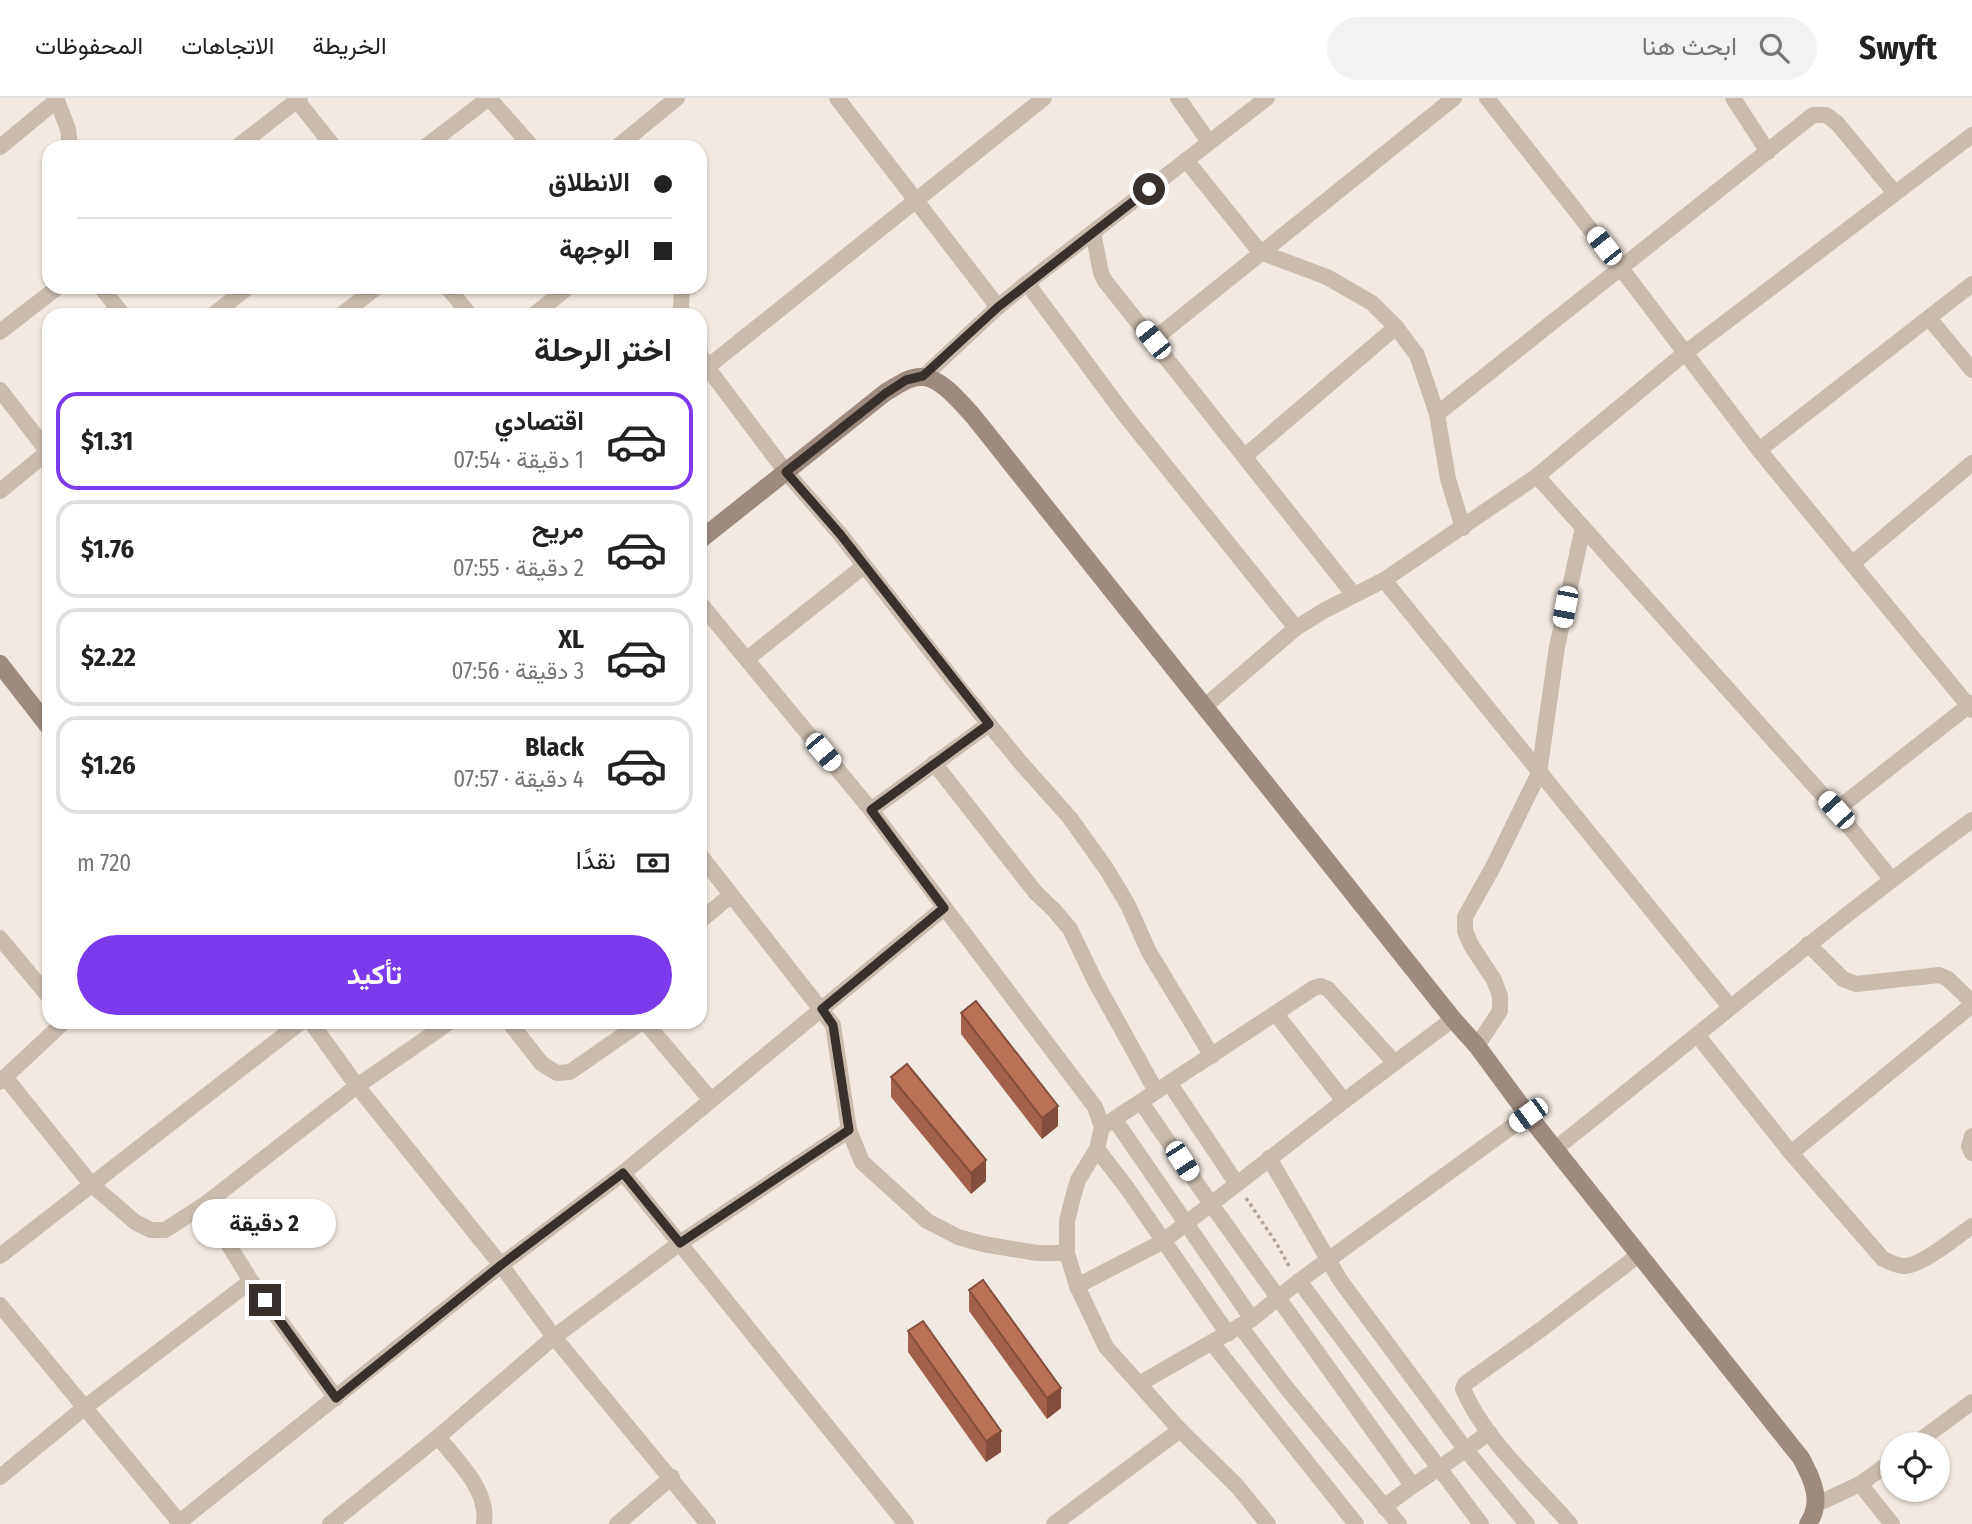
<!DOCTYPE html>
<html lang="ar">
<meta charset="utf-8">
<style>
:root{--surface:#fff;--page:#f2f2f2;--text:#222;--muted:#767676;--line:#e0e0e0;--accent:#7c3aed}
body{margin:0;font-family:"Fira Sans Condensed",Vazirmatn,sans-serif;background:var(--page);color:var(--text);direction:rtl;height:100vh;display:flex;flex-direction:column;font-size:26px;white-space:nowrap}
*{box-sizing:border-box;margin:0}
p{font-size:23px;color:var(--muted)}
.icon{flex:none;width:38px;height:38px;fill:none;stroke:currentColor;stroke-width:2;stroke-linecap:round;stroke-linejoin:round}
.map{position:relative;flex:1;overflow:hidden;direction:ltr}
.drawer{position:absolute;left:42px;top:210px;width:665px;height:721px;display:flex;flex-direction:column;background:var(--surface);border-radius:21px;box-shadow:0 2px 5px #0004;direction:rtl}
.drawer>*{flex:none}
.banner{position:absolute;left:42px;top:42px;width:665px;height:154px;border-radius:21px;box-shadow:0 2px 5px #0004;direction:rtl;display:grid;align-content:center;height:154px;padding:0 35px;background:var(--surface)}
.controls{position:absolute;left:1880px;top:1334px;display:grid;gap:14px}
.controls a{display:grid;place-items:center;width:70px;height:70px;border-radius:50%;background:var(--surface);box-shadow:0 2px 5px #0004;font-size:35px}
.end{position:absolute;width:32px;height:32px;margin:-16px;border:9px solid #38302c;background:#fff;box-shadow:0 0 0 4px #fff}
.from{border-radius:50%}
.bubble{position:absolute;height:49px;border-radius:24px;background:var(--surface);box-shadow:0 2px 5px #0004;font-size:23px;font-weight:700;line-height:49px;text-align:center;direction:rtl}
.car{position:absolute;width:21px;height:42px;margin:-21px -10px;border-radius:9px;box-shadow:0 0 5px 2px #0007;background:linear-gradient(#fff 24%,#345 0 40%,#fff 0 76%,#345 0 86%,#fff 0)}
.banner b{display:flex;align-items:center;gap:24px;height:66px;font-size:26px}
.banner b+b{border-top:2px solid var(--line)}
.banner i{width:18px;height:18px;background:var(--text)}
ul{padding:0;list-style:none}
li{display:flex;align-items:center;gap:21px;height:98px;margin:0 14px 10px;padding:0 21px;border:4px solid var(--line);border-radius:21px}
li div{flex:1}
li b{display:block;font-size:26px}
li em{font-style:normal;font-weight:700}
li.on{border-color:var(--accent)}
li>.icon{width:63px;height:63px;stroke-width:1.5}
h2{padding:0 35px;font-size:32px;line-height:84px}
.pay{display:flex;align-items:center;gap:18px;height:77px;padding:0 35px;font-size:26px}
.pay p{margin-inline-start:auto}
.action{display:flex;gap:14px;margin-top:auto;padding:14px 35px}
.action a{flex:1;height:80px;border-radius:42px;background:var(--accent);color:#fff;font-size:28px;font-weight:700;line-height:80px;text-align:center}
header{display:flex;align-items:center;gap:42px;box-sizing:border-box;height:98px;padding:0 35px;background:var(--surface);border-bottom:2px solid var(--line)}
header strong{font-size:33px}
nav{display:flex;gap:38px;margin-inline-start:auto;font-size:24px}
.search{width:490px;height:63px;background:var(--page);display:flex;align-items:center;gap:18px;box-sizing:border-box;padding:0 24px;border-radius:38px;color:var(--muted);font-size:26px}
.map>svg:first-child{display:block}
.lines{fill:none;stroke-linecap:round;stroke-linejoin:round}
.path{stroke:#b5a598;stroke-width:3.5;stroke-dasharray:3.5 3.5;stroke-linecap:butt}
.street{stroke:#c9bbae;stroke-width:16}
.secondary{stroke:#9d8b80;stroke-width:18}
.wall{fill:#a1614a}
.shaded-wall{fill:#834f3c}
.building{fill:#bb7156;stroke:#834f3c;stroke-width:2}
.route{stroke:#38302c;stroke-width:9}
</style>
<header>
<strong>Swyft</strong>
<div class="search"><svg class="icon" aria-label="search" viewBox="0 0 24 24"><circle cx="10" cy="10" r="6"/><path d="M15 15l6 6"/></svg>ابحث هنا</div>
<nav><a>الخريطة</a><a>الاتجاهات</a><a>المحفوظات</a></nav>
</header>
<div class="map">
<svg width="1972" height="1426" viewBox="0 0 1972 1426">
<rect width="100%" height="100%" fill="#f2eae2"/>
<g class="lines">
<path class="path" d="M 1246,1100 L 1277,1146 L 1290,1170"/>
<g class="street">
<path d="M 56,0 L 68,31 L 70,49"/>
<path d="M 295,0 L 334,49"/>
<path d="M 489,0 L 532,49"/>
<path d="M 837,0 L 998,209"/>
<path d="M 1178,0 L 1209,44"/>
<path d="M 1487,0 L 1620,169 L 1759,352 L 1972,612"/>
<path d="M 1733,0 L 1768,54"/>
<path d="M 0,49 L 57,2"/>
<path d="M 237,49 L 300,0"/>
<path d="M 425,49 L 489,0"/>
<path d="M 617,49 L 677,0"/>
<path d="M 1186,62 L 1260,154 L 1327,179 L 1372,205 L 1396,229 L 1417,257 L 1437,316 L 1448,381 L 1463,430"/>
<path d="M 1093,134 L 1101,175 L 1105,183 L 1354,497"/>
<path d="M 1027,185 L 1124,316 L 1296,530"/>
<path d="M 101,189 L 123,217"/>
<path d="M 447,189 L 470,217"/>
<path d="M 682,189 L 681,210 L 683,217"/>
<path d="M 213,217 L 248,189"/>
<path d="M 341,217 L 377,189"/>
<path d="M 534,217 L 568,189"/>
<path d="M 1929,220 L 1972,272"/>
<path d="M 0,234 L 58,189"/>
<path d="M 1153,242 L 1454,0"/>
<path d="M 700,256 L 707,269 L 786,374 L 840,436 L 957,587 L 1021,665 L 1070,720 L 1107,772 L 1128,807 L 1149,854 L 1212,958"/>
<path d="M 700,275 L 1044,0"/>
<path d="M 924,278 L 998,209 L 1027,185 L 1267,0"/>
<path d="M 0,292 L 49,355"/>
<path d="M 1437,316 L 1813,17 L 1826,17 L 1837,25 L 1894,94"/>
<path d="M 1759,352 L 1972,186"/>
<path d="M 1245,358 L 1396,229"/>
<path d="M 1537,378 L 1836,712 L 1891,781"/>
<path d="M 0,393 L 49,353"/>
<path d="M 1853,465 L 1972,365"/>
<path d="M 1384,482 L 1730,909"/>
<path d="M 700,505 L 871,712 L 1095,1009 L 1102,1029 L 1097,1051 L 1078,1082 L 1073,1099 L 1067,1123 L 1067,1155 L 1077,1188 L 1106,1249 L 1180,1332 L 1054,1426"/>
<path d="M 747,561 L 864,468"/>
<path d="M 1204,609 L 1296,530 L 1325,512 L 1384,482 L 1537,378 L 1685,255 L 1972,37"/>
<path d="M 934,665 L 1036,795 L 1054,812 L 1070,831 L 1095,883 L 1156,993"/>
<path d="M 871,712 L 989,626"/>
<path d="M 1836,712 L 1972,605"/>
<path d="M 700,757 L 833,927 L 849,1032"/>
<path d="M 700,823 L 731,797"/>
<path d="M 0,840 L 49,899"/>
<path d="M 1808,846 L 1843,881 L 1856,886 L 1939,877 L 1948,881 L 1972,904"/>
<path d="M 1276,916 L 1344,1003"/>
<path d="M 311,924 L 357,988 L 501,1167 L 554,1239 L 708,1426"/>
<path d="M 509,924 L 542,966 L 557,975 L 570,974 L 642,924"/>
<path d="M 645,924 L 711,1002"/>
<path d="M 1698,938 L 1791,1055 L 1883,1161 C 1890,1164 1897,1168 1905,1168 C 1923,1167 1956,1139 1972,1128"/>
<path d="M 1477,948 L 1500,913 L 1500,898 L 1494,882 L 1471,847 L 1465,833 L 1465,819 L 1493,769 L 1539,675 L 1557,549 L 1583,429"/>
<path d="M 5,979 L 91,1086 L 135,1124 L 151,1132 L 165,1132 L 204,1107 L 357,988 L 450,924"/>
<path d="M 0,984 L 64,924"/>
<path d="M 1170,986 L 1237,1086"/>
<path d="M 1141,1004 L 1211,1106 L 1412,1387"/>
<path d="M 1115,1022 L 1252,1221"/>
<path d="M 1102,1029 L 1314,890 L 1321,888 L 1328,891 L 1394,964"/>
<path d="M 1972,1038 L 1969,1048 L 1972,1055"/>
<path d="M 1097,1051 L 1127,1090 L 1228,1236"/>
<path d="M 1555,1051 C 1694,941 1829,826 1972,722"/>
<path d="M 1791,1055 L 1972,907"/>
<path d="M 1269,1060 L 1340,1182 L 1466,1352 L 1527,1426"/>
<path d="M 623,1075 L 906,1426"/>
<path d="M 204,1107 L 251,1183 L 336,1300"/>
<path d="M 0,1158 L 301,924"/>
<path d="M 1299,1183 L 1481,1426"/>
<path d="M 1077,1188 L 1162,1144 L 1344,1003 L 1453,921"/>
<path d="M 0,1207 L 181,1426"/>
<path d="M 1240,1228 L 1285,1288 L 1399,1426"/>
<path d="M 1212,1245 L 1356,1426"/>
<path d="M 1139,1286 L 1252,1221 L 1299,1183 L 1528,1017"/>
<path d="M 1180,1332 L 1237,1388 L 1268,1426"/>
<path d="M 438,1339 C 458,1364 489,1392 484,1426"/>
<path d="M 1915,1346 L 1972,1304"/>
<path d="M 0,1379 L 84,1310 L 251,1183"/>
<path d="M 1860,1386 L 1892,1426"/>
<path d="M 1817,1406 L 1860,1386 L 1892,1363"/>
<path d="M 1384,1409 C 1418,1382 1456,1361 1489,1334"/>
<path d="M 177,1426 L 501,1167 L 623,1075 L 944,810"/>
<path d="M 330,1426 L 438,1339 L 554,1239 L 680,1145 L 849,1032 L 862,1064 L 927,1123 L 958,1139 L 983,1146 L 1037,1155 L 1067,1155"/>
<path d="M 617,1426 L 672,1379"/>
<path d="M 1570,1426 C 1533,1383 1486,1344 1463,1291 L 1465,1286 L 1473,1280 L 1539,1233 L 1640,1156"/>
</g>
<g class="secondary">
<path d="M 700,442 L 886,294 C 897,288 909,278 922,279 C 941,279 962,306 974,319 L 1453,921 L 1477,948 L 1528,1017 L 1801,1360 C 1813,1382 1823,1404 1808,1426"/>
<path d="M 0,566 L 49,629"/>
</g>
</g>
<g class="wall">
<path d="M 961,915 L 1058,1028 L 1042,1041 L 961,936 Z"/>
<path d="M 891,979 L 986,1083 L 971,1096 L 891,999 Z"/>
<path d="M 969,1192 L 1061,1310 L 1047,1321 L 969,1213 Z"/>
<path d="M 908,1233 L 1001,1354 L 986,1364 L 908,1254 Z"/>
</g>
<g class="shaded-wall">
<path d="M 1058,1008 L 1058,1028 L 1042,1041 L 1042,1020 Z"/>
<path d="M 986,1062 L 986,1083 L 971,1096 L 971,1075 Z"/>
<path d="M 1061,1290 L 1061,1310 L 1047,1321 L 1047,1300 Z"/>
<path d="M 1001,1333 L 1001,1354 L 986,1364 L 986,1343 Z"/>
</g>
<g class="building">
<path d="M 976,903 L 1058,1008 L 1042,1020 L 961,915 Z"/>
<path d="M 907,966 L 986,1062 L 971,1075 L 891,979 Z"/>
<path d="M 983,1182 L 1061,1290 L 1047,1300 L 969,1192 Z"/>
<path d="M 923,1223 L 1001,1333 L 986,1343 L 908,1233 Z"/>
</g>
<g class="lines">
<path class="route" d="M 265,1202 L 336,1300 L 501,1167 L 623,1075 L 680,1145 L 849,1032 L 833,927 L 822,911 L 944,810 L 871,712 L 989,626 L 840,436 L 786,374 L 886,295 L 906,282 L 923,278 L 998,209 L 1149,91"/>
</g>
</svg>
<div class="controls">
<a><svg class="icon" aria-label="locate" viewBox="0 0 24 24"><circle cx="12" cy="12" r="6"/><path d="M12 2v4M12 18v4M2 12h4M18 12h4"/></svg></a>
</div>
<i class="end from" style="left:1149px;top:91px"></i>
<i class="end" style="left:265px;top:1202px"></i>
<div class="bubble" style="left:192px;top:1101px;width:144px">2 دقيقة</div>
<i class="car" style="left:1604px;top:148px;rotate:322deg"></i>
<i class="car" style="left:1153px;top:242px;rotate:321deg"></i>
<i class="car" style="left:1565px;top:509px;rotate:191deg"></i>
<i class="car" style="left:823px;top:654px;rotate:140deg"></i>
<i class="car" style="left:1836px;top:712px;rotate:318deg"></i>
<i class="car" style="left:1528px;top:1017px;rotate:234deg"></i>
<i class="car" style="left:1182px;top:1063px;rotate:147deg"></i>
<div class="banner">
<b><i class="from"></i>الانطلاق</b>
<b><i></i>الوجهة</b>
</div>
<section class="drawer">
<h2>اختر الرحلة</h2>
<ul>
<li class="on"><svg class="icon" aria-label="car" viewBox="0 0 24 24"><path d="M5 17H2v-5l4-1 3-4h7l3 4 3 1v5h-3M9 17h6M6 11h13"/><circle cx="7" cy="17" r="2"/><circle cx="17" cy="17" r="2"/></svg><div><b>اقتصادي</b><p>1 دقيقة · 07:54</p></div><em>$1.31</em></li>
<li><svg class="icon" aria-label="car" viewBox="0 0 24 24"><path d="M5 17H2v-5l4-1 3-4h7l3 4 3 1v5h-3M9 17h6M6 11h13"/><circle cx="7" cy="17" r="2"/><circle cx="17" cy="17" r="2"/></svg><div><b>مريح</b><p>2 دقيقة · 07:55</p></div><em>$1.76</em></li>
<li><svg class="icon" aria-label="car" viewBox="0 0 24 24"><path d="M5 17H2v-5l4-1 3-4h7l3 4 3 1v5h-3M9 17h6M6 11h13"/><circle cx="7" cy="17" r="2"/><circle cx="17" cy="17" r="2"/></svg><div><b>XL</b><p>3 دقيقة · 07:56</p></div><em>$2.22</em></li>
<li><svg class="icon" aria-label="car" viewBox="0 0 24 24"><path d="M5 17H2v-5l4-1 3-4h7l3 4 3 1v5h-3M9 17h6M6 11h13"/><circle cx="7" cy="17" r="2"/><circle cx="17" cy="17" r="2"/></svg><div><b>Black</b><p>4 دقيقة · 07:57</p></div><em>$1.26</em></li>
</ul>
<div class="pay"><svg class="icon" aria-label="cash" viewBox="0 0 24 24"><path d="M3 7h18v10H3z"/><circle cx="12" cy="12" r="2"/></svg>نقدًا<p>720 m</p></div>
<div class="action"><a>تأكيد</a></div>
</section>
</div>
